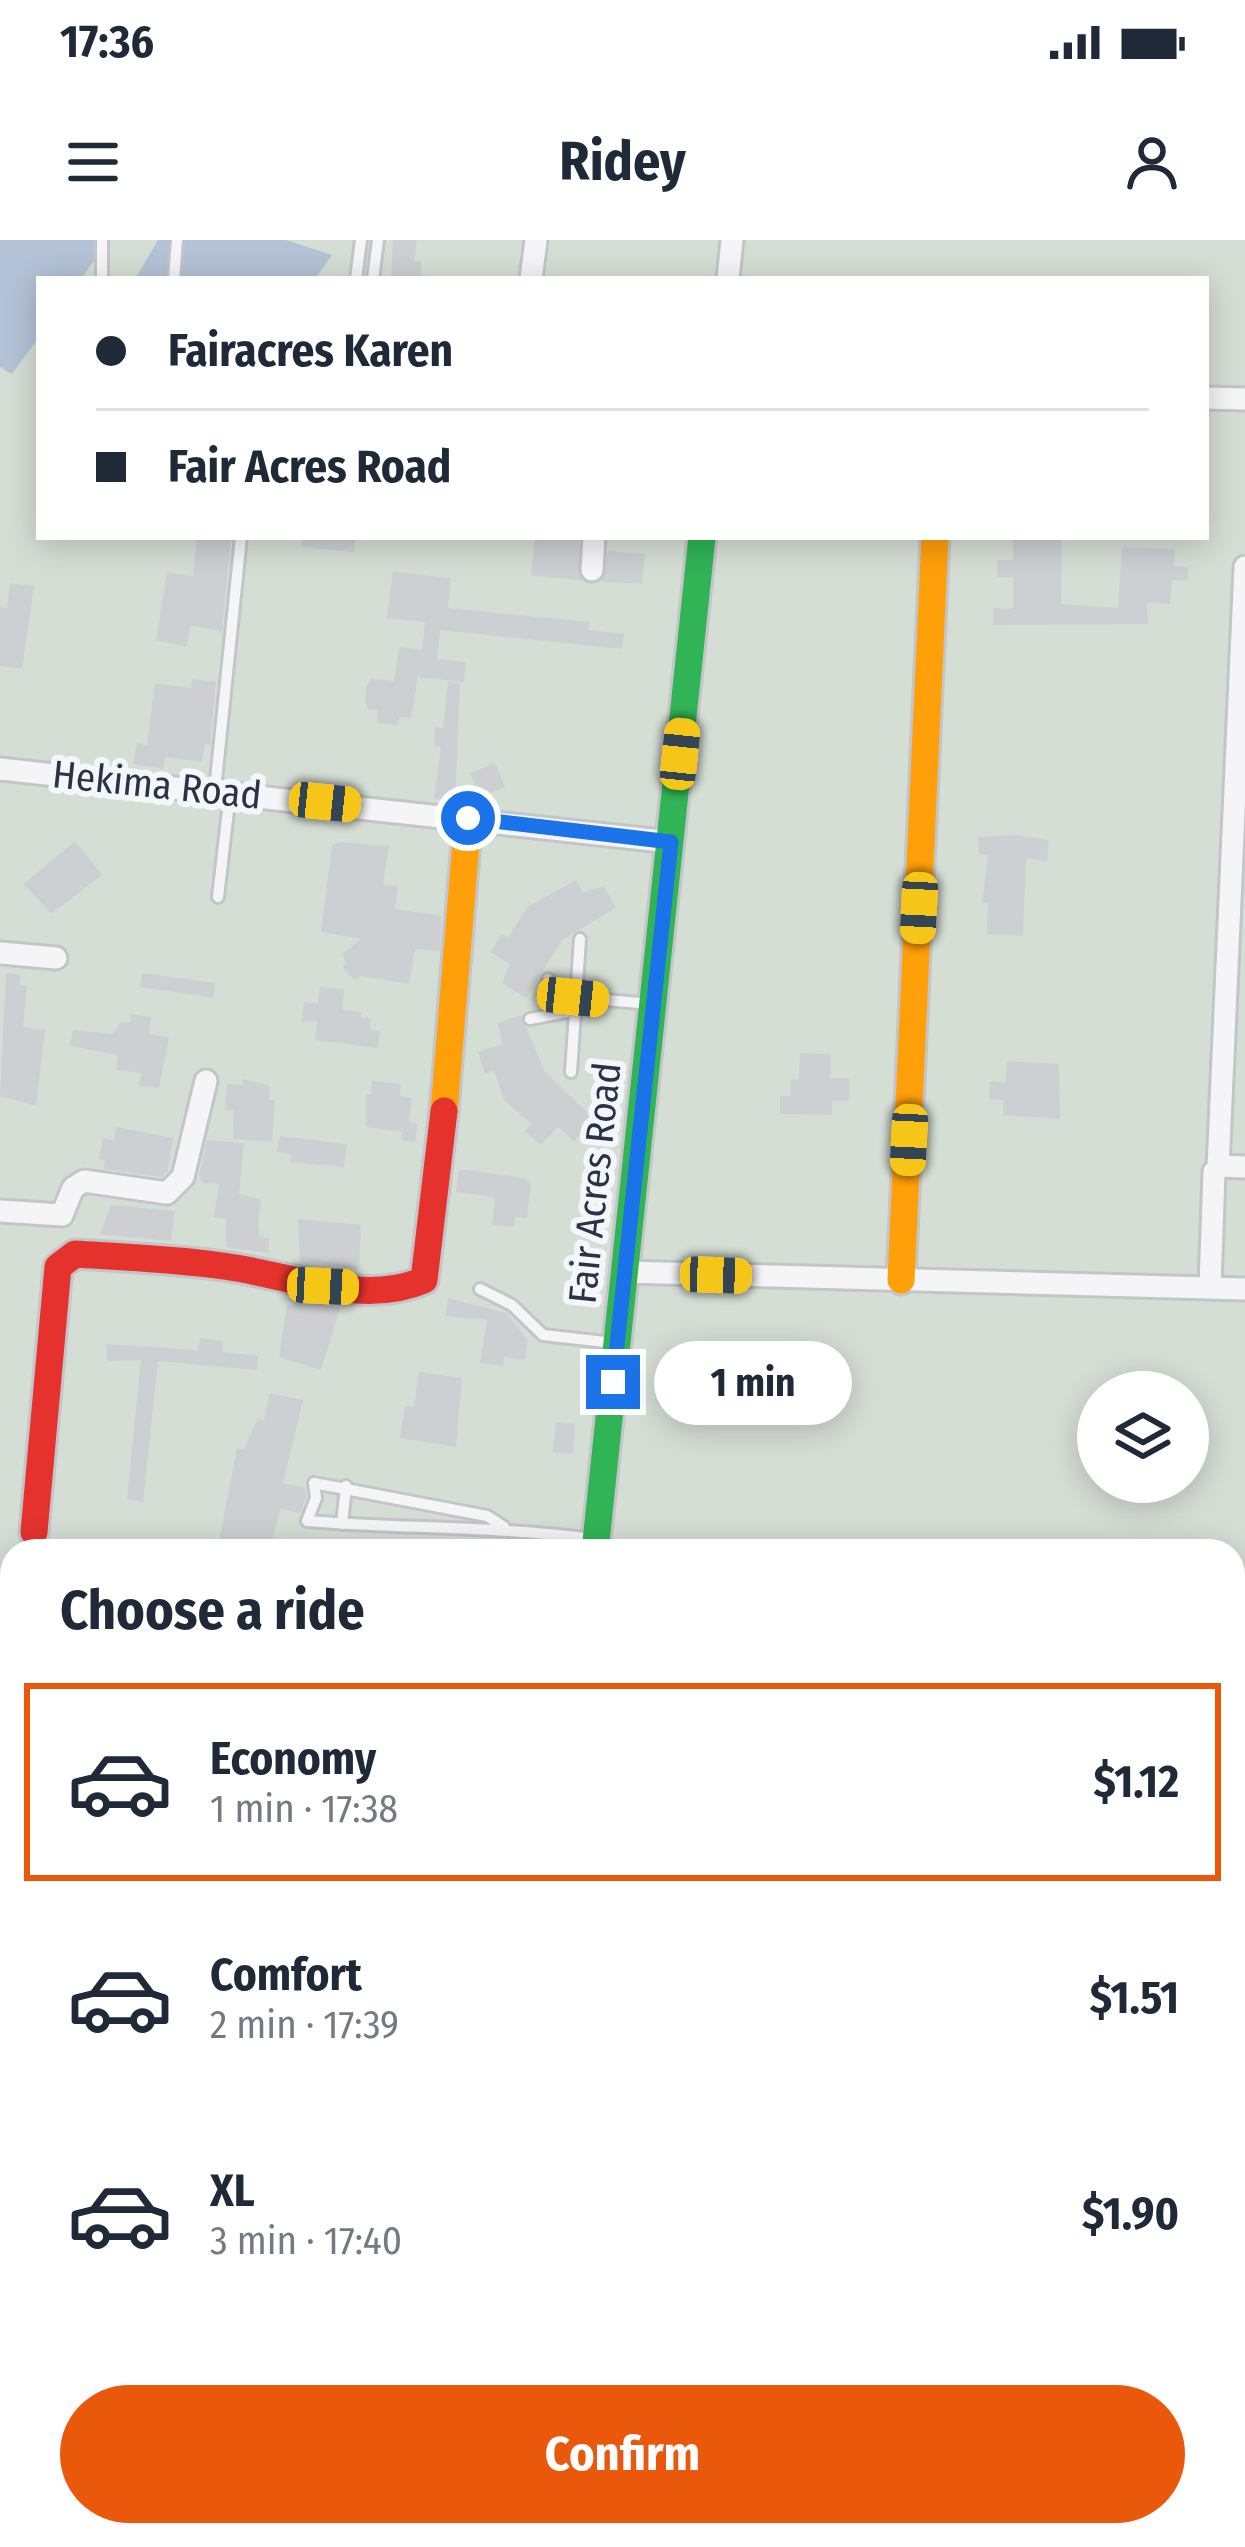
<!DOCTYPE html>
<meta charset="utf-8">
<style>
:root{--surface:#fff;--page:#f6f6f7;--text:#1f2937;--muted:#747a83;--line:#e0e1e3;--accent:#ea580c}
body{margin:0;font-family:"Fira Sans Condensed",sans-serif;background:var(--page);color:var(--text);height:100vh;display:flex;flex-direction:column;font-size:45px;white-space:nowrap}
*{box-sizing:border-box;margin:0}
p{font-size:39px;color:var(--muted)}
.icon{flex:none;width:66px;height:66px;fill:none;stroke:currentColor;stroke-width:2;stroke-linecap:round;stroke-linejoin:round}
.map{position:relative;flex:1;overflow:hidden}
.panel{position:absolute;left:0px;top:1299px;width:1245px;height:1008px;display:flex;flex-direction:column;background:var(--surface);border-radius:36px 36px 0 0;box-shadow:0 6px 30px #0003}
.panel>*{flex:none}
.hud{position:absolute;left:36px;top:36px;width:1173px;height:264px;border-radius:0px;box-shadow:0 6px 30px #0003;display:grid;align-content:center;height:264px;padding:0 60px;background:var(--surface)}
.buttons{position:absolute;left:1077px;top:1131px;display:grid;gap:24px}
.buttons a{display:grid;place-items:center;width:132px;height:132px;border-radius:50%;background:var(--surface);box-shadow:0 6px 30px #0003;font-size:60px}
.end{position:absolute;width:54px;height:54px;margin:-27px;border:15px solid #1a73e8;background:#fff;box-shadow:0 0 0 6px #fff}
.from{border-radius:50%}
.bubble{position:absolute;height:84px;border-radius:42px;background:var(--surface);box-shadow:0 6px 30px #0003;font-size:39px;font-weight:700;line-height:84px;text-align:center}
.car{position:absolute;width:36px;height:72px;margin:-36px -18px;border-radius:15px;box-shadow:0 0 9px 3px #0007;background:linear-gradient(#f5c518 24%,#345 0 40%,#f5c518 0 76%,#345 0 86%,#f5c518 0)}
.hud b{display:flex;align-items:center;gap:42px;height:114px;font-size:45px}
.hud b+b{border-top:3px solid var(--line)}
.hud i{width:30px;height:30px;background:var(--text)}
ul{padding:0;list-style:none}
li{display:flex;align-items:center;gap:36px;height:198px;margin:0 24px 18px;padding:0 36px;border:6px solid transparent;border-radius:0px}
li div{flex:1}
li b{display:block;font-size:45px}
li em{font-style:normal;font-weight:700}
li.on{border-color:var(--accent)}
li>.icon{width:108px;height:108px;stroke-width:1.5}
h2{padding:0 60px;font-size:54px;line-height:144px}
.button{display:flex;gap:24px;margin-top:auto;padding:24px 60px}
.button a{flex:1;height:138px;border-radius:72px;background:var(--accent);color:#fff;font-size:48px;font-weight:700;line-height:138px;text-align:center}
.status{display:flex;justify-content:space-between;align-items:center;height:84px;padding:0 60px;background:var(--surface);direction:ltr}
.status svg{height:33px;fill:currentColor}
header{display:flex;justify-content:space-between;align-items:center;height:156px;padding:0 60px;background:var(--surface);font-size:54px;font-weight:700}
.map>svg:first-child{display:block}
.green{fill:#d5ded5;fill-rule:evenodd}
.water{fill:#b3c2d6}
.building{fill:#cdcfd3}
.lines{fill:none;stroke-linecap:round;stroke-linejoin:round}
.lane-casing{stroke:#c3c5c8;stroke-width:16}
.street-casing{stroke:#c3c5c8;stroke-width:27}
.fast-casing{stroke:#c3c5c8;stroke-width:33}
.slow-casing{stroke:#c3c5c8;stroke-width:33}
.jam-casing{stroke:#c3c5c8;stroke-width:33}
.lane{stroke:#f5f5f7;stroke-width:10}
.street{stroke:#f5f5f7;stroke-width:21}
.fast{stroke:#30b455;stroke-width:27}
.slow{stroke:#ff9f0a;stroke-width:27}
.jam{stroke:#e5322d;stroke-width:27}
.route{stroke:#1a73e8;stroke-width:15}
.labels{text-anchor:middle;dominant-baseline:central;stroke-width:12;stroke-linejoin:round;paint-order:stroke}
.street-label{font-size:39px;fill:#2a3346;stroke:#f4f6f9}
</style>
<div class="status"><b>17:36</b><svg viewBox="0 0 49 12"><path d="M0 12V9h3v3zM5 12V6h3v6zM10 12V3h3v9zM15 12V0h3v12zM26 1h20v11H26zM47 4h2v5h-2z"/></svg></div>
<header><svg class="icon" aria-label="menu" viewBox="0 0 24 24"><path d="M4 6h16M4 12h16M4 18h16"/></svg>Ridey<svg class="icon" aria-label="person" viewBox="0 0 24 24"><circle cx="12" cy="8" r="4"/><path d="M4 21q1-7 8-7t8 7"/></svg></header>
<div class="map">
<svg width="1245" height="2307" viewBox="0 0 1245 2307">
<rect width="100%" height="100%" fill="#e5e7ea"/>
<path class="green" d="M 0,0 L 1245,0 L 1245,2307 L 0,2307 ZM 39,39 L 1206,39 L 1206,297 L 39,297 ZM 1098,1152 L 1188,1152 L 1188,1242 L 1098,1242 ZM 12,1311 L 1233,1311 L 1233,2295 L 12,2295 Z"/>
<g class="water">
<path d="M 0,0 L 109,0 L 81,39 L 39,39 L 39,97 L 12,134 L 0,127 Z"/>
<path d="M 158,0 L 286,0 L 332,15 L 315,39 L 135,39 Z"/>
</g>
<g class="building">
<path d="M 393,0 L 417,0 L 414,21 L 421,21 L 421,39 L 391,39 Z"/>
<path d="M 197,297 L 231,297 L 222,391 L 191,386 L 186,407 L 156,400 L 167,332 L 193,336 Z"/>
<path d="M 302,297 L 356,297 L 354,312 L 302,307 Z"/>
<path d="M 535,297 L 579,298 L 582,341 L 531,335 Z"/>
<path d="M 1013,298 L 1062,299 L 1061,364 L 1118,368 L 1122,307 L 1175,309 L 1174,326 L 1188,327 L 1188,341 L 1172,340 L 1170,364 L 1147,363 L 1148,384 L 993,385 L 994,368 L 1013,369 L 1013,337 L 997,337 L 997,320 L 1013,320 Z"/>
<path d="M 608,311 L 645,314 L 642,344 L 601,342 Z"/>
<path d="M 393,332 L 451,338 L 448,368 L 589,382 L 588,390 L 624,394 L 622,409 L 440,390 L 437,419 L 466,422 L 464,442 L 418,437 L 411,478 L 399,477 L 398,485 L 377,483 L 378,470 L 368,469 L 365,461 L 366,447 L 371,439 L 394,441 L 399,407 L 422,410 L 425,382 L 387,378 Z"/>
<path d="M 10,343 L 34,346 L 22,429 L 0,426 L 0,367 L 7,368 Z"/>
<path d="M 192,439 L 216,442 L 210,505 L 205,504 L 202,522 L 165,517 L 163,529 L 133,524 L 137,503 L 147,505 L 155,443 L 191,448 Z"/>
<path d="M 448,442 L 460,443 L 455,562 L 434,559 L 441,507 L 434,506 L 435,487 L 443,488 Z"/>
<path d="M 495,523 L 505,547 L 480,557 L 470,533 Z"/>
<path d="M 1016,595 L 1049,600 L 1047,621 L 1026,618 L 1023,696 L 987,694 L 988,663 L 982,663 L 988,615 L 979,615 L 978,597 Z"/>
<path d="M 75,601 L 102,635 L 51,674 L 24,644 Z"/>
<path d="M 341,602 L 389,606 L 383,644 L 398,646 L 395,669 L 442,676 L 440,711 L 415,709 L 409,744 L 360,736 L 355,740 L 342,727 L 346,724 L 342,714 L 361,699 L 321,692 L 332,605 Z"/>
<path d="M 576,640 L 583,653 L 604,646 L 616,668 L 562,700 L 526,758 L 502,743 L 510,724 L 490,712 L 502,694 L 508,698 L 527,667 Z"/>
<path d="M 6,733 L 21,735 L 19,745 L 27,745 L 23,787 L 45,790 L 36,866 L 0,856 Z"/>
<path d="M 142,733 L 215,743 L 214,758 L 140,747 Z"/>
<path d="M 320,747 L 344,749 L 342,770 L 362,772 L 361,778 L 371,779 L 370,790 L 380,791 L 378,808 L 315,800 L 317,781 L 302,782 L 304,762 L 318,764 Z"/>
<path d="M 131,774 L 151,777 L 149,794 L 169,797 L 159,848 L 139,846 L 141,833 L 116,830 L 118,815 L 70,806 L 73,790 L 113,794 L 121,782 L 130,783 Z"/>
<path d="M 521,775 L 545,832 L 591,876 L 574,902 L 558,887 L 541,905 L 525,891 L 531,884 L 504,860 L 494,830 L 485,834 L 478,812 L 502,804 L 498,783 Z"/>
<path d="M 800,813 L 831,814 L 830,838 L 849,838 L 849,861 L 832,861 L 832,875 L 780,874 L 780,856 L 791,856 L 791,839 L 799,840 Z"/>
<path d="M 1007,821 L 1059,824 L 1060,879 L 1003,875 L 1004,860 L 989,859 L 990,841 L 1005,843 Z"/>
<path d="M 243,839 L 270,846 L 269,860 L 275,860 L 272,902 L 233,899 L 234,870 L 225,870 L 227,844 L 243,845 Z"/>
<path d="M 372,841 L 401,844 L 400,856 L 412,858 L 409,883 L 418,884 L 415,902 L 401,900 L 402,892 L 366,887 L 366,854 L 371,854 Z"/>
<path d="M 116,887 L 173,898 L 168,930 L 162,937 L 104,929 L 105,920 L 99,919 L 103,898 L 114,900 Z"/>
<path d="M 280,896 L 347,904 L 344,927 L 291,922 L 292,915 L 277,912 Z"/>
<path d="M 207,900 L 244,903 L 239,954 L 261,960 L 258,985 L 260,997 L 269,998 L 268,1013 L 226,1007 L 226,979 L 214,977 L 219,944 L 203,943 L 199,936 Z"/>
<path d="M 459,929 L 525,938 L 531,944 L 527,978 L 515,977 L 514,987 L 492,985 L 495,957 L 456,952 Z"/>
<path d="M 111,965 L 175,971 L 171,1001 L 100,994 Z"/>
<path d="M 298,979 L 361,985 L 359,1029 L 300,1020 Z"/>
<path d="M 448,1058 L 506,1073 L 528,1100 L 525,1120 L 504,1117 L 503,1126 L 480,1123 L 487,1080 L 446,1076 Z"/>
<path d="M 296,1059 L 340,1068 L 321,1130 L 279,1117 L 287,1064 L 294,1066 Z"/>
<path d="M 200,1098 L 223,1101 L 222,1112 L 258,1116 L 257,1130 L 158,1121 L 143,1262 L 127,1259 L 141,1120 L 107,1121 L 106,1104 L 198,1110 Z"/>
<path d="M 419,1132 L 462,1138 L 456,1207 L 400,1198 L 405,1166 L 414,1167 Z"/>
<path d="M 270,1153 L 303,1160 L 283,1243 L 305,1248 L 306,1257 L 300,1273 L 280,1269 L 270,1311 L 217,1311 L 237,1208 L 243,1210 L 258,1179 L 264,1180 Z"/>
<path d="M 556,1182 L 575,1184 L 573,1214 L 553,1212 Z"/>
</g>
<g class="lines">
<defs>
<g id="lane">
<path d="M 102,39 L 102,0"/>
<path d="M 174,39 L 177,0"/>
<path d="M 356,39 L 361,0"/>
<path d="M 373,39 L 378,0"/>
<path d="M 215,550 L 241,297"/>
<path d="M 218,657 L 230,553"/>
<path d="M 548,739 L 573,757 L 650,764"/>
<path d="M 530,779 L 572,771"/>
<path d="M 571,832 L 580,699"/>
<path d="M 480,1049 L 512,1065 L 543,1095 L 614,1103"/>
<path d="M 342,1284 L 346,1246"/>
<path d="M 504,1287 L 487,1276 L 314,1243 L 316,1258 L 307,1281 C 403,1289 498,1286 592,1299"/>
</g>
<g id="street">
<path d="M 531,39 L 536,0"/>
<path d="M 728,39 L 732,0"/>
<path d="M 1206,158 L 1245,159"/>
<path d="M 592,330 L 594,297"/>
<path d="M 0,529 L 671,602"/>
<path d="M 0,713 L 56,718"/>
<path d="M 1218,928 L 1245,327"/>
<path d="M 0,971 L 62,975 L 73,948 L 84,941 L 167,953 L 183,937 L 206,841"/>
<path d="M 624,1032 L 1245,1049"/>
<path d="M 1210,1047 L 1214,932 L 1221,926 L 1245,927"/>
<path d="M 0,1927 L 12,1928"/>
<path d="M 1233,2014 L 1245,2015"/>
<path d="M 0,2274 L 12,2275"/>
<path d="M 490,2307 L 491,2295"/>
<path d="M 954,2307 L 955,2295"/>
</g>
<path id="fast" d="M 595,1311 L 702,297"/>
<g id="slow">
<path d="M 444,871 L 468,578"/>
<path d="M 901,1040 L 935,297"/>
</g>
<path id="jam" d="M 34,1292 L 58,1027 L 75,1014 C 124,1017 174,1019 223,1026 C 286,1034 363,1067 424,1040 L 444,871"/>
</defs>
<use href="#lane" class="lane-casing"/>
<use href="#street" class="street-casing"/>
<use href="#fast" class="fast-casing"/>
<use href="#slow" class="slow-casing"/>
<use href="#jam" class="jam-casing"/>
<use href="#lane" class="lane"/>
<use href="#street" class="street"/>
<use href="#fast" class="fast"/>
<use href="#slow" class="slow"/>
<use href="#jam" class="jam"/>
</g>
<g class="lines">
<path class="route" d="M 468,578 L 671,602 L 613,1142"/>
</g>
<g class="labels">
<g class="street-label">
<text transform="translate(157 545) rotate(6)">Hekima Road</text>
<text transform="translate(595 943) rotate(-84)">Fair Acres Road</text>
</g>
</g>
</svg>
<div class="buttons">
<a><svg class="icon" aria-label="layers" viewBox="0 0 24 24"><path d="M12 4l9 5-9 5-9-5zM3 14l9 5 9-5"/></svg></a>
</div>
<i class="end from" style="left:468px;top:578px"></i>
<i class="end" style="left:613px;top:1142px"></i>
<div class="bubble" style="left:654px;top:1101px;width:198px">1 min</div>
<i class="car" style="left:680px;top:514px;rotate:6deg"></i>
<i class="car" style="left:325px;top:562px;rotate:96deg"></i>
<i class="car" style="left:919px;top:668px;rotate:183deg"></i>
<i class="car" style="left:573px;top:757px;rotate:96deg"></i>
<i class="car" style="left:909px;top:900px;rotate:183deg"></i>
<i class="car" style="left:716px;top:1035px;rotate:92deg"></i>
<i class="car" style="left:323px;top:1046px;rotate:93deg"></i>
<div class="hud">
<b><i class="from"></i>Fairacres Karen</b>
<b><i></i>Fair Acres Road</b>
</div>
<section class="panel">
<h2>Choose a ride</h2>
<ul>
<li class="on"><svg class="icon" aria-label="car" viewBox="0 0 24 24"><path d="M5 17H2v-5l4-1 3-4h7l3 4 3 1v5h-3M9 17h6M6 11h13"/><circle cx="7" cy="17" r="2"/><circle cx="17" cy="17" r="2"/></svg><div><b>Economy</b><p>1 min · 17:38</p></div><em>$1.12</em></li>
<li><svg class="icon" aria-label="car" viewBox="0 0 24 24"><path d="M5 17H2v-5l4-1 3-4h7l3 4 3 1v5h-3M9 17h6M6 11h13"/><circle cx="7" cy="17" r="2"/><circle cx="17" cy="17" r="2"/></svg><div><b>Comfort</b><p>2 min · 17:39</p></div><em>$1.51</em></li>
<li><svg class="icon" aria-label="car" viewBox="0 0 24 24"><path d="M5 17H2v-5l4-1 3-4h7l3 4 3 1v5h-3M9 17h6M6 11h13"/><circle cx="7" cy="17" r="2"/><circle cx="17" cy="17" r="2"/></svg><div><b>XL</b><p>3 min · 17:40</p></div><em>$1.90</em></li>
</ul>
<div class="button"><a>Confirm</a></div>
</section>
</div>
